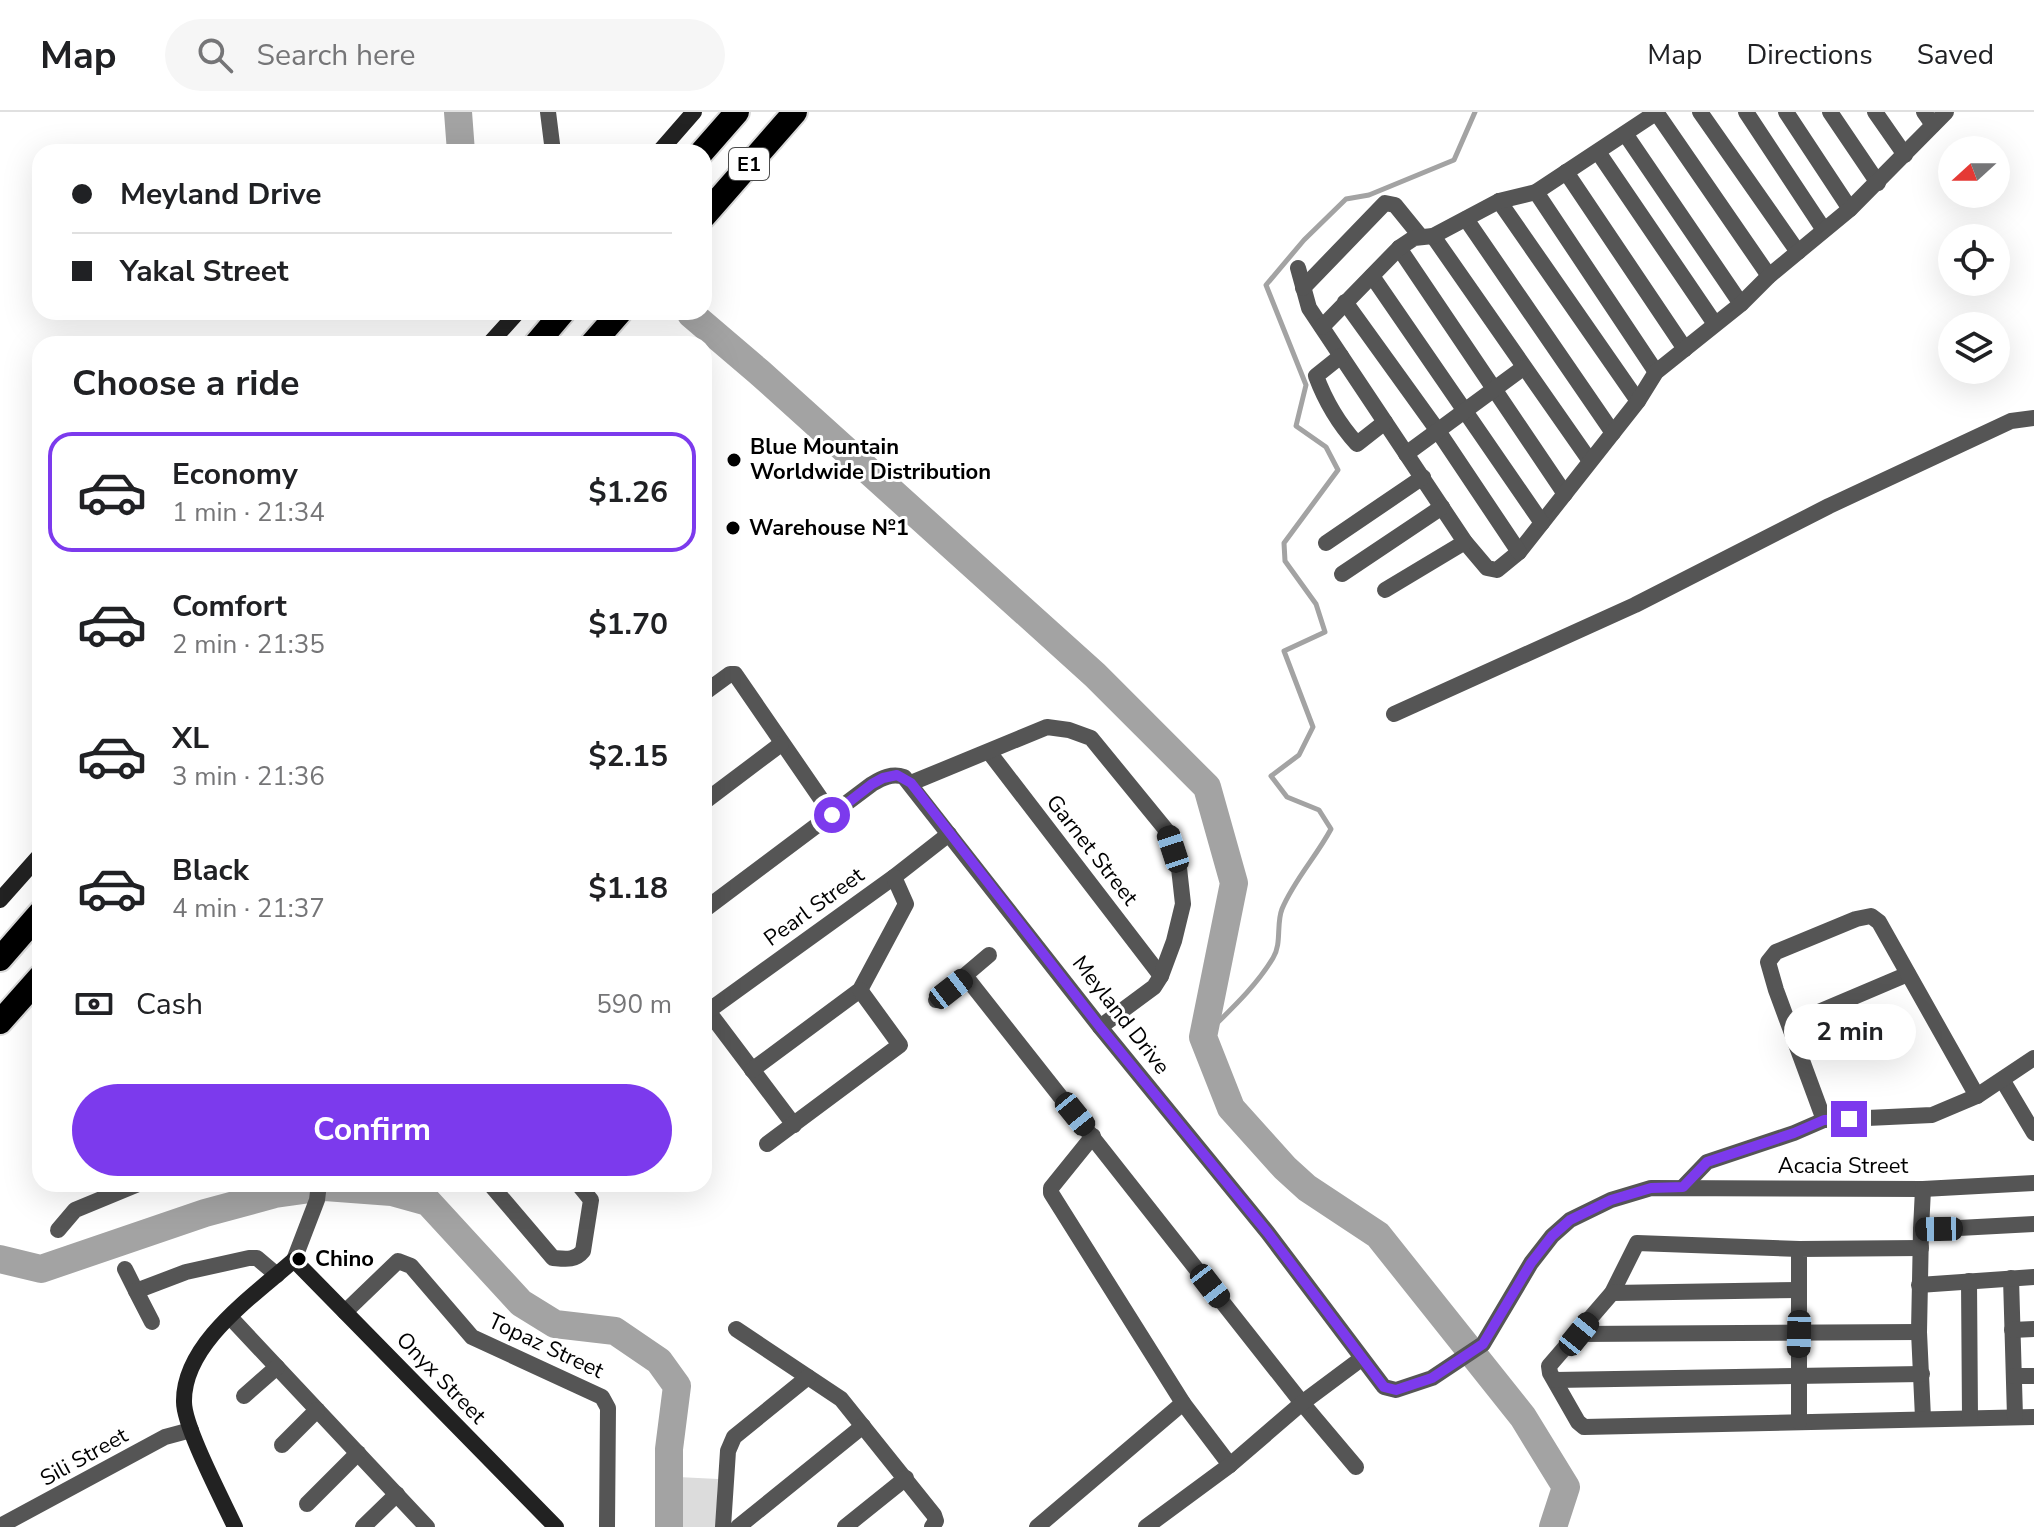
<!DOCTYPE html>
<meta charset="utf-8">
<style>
:root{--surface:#fff;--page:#f6f6f6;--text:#202124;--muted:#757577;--line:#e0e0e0;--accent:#7c3aed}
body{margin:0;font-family:"Nunito Sans",sans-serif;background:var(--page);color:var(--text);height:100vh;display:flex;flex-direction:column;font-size:30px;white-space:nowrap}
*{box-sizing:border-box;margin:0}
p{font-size:26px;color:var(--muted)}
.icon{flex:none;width:44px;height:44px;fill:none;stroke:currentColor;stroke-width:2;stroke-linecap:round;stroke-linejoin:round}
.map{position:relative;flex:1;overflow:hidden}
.drawer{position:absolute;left:32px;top:224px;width:680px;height:856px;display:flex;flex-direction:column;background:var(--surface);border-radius:24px;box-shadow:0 8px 32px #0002}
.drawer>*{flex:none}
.banner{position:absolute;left:32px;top:32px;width:680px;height:176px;border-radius:24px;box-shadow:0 8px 32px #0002;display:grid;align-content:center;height:176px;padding:0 40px;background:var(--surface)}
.needle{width:52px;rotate:249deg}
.fabs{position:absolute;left:1938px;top:24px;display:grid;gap:16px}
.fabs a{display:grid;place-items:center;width:72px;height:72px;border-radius:50%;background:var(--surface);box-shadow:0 8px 32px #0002;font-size:40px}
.end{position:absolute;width:36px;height:36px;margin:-18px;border:10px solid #7c3aed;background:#fff;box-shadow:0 0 0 4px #fff}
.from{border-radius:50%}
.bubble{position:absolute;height:56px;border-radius:28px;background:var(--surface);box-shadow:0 8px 32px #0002;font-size:26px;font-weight:700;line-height:56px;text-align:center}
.car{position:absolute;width:24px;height:48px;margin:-24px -12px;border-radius:10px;box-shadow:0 0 6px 2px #0007;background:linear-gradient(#222 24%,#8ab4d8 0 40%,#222 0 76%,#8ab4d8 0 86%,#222 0)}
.banner b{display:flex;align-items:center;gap:28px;height:76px;font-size:30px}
.banner b+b{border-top:2px solid var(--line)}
.banner i{width:20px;height:20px;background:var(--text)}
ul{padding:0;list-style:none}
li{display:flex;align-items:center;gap:24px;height:120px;margin:0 16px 12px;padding:0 24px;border:4px solid transparent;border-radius:24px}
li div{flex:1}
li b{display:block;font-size:30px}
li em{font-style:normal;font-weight:700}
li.selected{border-color:var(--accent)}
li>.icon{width:72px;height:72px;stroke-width:1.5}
h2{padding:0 40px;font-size:36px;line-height:96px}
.pay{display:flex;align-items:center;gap:20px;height:88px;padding:0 40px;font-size:30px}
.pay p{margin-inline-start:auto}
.action{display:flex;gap:16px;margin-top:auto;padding:16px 40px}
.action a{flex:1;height:92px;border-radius:48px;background:var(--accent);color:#fff;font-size:32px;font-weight:700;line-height:92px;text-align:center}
header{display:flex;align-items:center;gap:48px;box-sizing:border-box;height:112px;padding:0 40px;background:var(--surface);border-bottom:2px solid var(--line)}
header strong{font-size:38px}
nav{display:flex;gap:44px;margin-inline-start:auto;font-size:28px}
.search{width:560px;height:72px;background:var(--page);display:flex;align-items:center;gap:20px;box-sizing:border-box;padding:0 28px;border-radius:44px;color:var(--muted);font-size:30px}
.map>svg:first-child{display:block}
.green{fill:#dcdcdc}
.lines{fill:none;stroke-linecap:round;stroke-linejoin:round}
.stream{stroke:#a3a3a3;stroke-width:5}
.river{stroke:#a3a3a3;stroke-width:28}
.highway-casing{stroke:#dbdbdb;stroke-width:28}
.street{stroke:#555;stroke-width:16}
.secondary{stroke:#222;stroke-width:16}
.highway{stroke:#000;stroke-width:24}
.route{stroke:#7c3aed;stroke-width:10}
.poi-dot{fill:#000;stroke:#fff;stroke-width:3}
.labels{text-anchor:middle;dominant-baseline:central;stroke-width:6;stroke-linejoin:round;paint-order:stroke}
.shield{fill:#fff;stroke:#4c4c4c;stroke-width:2}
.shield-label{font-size:20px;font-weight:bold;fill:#000}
.poi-label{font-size:22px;font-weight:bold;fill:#000;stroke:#fff;text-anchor:start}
.street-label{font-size:22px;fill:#000;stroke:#fff}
</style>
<header>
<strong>Map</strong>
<div class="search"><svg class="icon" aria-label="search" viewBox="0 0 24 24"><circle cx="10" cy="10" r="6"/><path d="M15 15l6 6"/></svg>Search here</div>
<nav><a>Map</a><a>Directions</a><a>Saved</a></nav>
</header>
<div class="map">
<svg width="2034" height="1415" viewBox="0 0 2034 1415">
<rect width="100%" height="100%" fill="#fff"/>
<path class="green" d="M 678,1365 L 718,1367 L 716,1415 L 676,1415 Z"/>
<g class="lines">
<path class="stream" d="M 1203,925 C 1228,900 1255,876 1273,846 C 1282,832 1276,812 1282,797 C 1294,768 1316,745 1331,717 L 1319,698 L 1287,685 L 1271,664 L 1299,643 L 1313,615 L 1284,539 L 1325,520 L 1316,492 L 1285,449 L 1284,431 L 1338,358 L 1326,335 L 1296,314 L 1306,273 L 1266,173 L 1304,128 L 1346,87 L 1369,83 L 1454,48 L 1475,0"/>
<g class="river">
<path d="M 458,0 L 461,40"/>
<path d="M 691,202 L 759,260 L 1095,563 L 1207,675 L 1234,771 L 1203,925 L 1231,996 L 1285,1056 L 1307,1076 L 1378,1123 L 1523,1305 L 1566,1375 L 1553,1415"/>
<path d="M 0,1147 L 41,1157 L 205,1101 L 275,1082 L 325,1075 L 392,1080 L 428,1090 L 521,1191 L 555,1212 L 615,1219 L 659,1249 L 677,1274 L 669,1337 L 669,1415"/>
</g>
<defs>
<g id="highway">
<path d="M 702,40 L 737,0"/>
<path d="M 704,104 L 795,0"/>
<path d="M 536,232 L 563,200"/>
<path d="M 592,232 L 620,200"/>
<path d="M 0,847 L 40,801"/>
<path d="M 0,910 L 40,865"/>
</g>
</defs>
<use href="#highway" class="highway-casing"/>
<g class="street">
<path d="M 548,0 L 553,40"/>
<path d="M 1656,0 L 1769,164"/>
<path d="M 1700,0 L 1798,140"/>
<path d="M 1746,0 L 1824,118"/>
<path d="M 1786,0 L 1850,97"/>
<path d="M 1830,0 L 1878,71"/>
<path d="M 1875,0 L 1905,43"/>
<path d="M 1924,0 L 1933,13"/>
<path d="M 1626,23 L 1741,192"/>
<path d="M 1598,40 L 1715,212"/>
<path d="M 1566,60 L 1685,237"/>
<path d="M 1536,80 L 1656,260"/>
<path d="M 1499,89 L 1638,289"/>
<path d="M 1466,107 L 1613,321"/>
<path d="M 1433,124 L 1590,349"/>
<path d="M 1399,136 L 1565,382"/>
<path d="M 1298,156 L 1309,196 L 1465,430 L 1487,456 L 1497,458 L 1519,440 L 1638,289 L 1656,260 L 1741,192 L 1769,164 L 1850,97 L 1946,0"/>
<path d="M 1372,164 L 1542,411"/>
<path d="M 1303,176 L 1385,91 L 1395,93 L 1421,125"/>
<path d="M 1345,190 L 1438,319 L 1519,440"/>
<path d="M 1322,215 L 1399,136 L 1414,126 L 1433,124 L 1499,89 L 1536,80 L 1657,0"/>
<path d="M 1341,244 L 1316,264 C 1326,291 1338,311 1357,332 L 1385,310"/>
<path d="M 1406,342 L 1523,256"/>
<path d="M 1326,431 L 1423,365"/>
<path d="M 1342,462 L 1442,395"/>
<path d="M 1385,478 L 1465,430"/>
<path d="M 704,581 L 730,562 L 735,562 L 832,703"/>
<path d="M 1394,602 L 1635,493 L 1829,394 L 2011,309 L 2034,306"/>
<path d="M 989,640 L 1161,864"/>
<path d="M 911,671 L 1047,615 L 1069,618 L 1091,626 L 1167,719 L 1179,756 L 1183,792 L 1174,829 L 1161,864 L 1154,875 L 1100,915"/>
<path d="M 704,690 L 781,632"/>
<path d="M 704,798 L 872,672 C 882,666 892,661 904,665 L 1100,915 L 1268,1121 L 1384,1275 L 1396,1278 L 1432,1266 L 1483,1232 L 1531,1151 L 1552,1124 L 1570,1108 L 1611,1088 L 1651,1076 L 1923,1077 L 2034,1071"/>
<path d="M 966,865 L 1302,1291 L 1356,1355"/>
<path d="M 936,888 L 989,843"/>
<path d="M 708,899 L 794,1013"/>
<path d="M 704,902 L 894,765 L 949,722"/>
<path d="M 1790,912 L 1908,862"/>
<path d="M 752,958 L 860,878 L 906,792 L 894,765"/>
<path d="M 2003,969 L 2034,1021"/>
<path d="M 1824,1008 L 1776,878 L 1768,850 L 1776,840 L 1856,807 L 1871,804 L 1879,810 L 1977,984"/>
<path d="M 1093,1024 L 1051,1076 L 1051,1081 L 1183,1291 L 1230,1353"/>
<path d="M 767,1032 L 900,933 L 860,878"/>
<path d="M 490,1072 L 553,1146 C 565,1147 575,1149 583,1139 L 591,1088 L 578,1072"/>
<path d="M 1683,1075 L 1707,1050 L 1794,1021 L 1824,1008 L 1932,1003 L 1977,984 L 2034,946"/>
<path d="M 1923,1077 L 1921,1118 L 2034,1112"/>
<path d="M 58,1118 L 75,1098 L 138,1072"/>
<path d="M 1921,1118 L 1919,1220 L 1923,1306"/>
<path d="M 1799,1137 L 1637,1131 L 1612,1181 L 1549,1254 L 1550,1261 L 1578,1310 L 1584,1315 L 2034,1305"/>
<path d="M 294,1148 L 317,1088 L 319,1072"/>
<path d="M 125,1157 L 136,1179 L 186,1160 L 249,1146 L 257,1146 L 277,1163"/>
<path d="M 2011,1166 L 2015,1305"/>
<path d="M 1969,1169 L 1970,1306"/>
<path d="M 1919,1173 L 2034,1165"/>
<path d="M 136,1179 L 152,1210"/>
<path d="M 1612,1181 L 1798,1178"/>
<path d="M 345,1200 L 398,1149 L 411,1154 L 472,1225 L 602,1285 L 608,1296 L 607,1415"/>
<path d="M 230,1205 L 427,1415"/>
<path d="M 736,1217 L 841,1287 L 934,1403 L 936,1409 L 932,1415"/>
<path d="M 2012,1218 L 2034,1217"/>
<path d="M 1579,1222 L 1919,1220"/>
<path d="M 2014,1264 L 2034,1264"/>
<path d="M 1555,1268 L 1922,1262"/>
<path d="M 244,1284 L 277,1255"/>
<path d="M 1799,1310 L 1799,1137 L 1921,1136"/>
<path d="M 282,1333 L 317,1298"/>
<path d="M 307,1392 L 358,1341"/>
<path d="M 0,1414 L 165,1325 L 191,1318"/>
<path d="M 363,1415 L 397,1382"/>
<path d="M 723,1415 L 728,1339 L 734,1325 L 808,1265"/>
<path d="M 738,1415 L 863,1314"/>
<path d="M 845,1415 L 906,1366"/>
<path d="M 1037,1415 L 1183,1291"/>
<path d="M 1146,1415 L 1230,1353 L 1302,1291 L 1361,1247"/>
</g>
<g class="secondary">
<path d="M 659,40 L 694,0"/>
<path d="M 489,232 L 518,200"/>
<path d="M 0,788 L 40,743"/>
<path d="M 235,1415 C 223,1389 184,1315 184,1290 C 183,1231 255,1183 294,1148 L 556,1415"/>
</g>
<use href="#highway" class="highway"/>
</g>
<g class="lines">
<path class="route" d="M 832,703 L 872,672 L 883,666 L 897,663 L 911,671 L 1100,915 L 1268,1121 L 1384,1275 L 1396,1278 L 1432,1266 L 1483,1232 L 1531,1151 L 1552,1124 L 1570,1108 L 1611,1088 L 1651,1076 L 1683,1075 L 1707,1050 L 1794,1021 L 1824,1008 L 1849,1007"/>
</g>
<g class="poi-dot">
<circle cx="734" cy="348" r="8"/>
<circle cx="733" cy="416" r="8"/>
<circle cx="299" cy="1147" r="8"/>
</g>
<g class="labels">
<rect class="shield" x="729" y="36" width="40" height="32" rx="6"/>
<g class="shield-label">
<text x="749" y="52">E1</text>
</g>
<g class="poi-label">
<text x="750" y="335">Blue Mountain<tspan x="750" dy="25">Worldwide Distribution</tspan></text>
<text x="749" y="416">Warehouse №1</text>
<text x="315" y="1147">Chino</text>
</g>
<g class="street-label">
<text transform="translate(1092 738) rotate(52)">Garnet Street</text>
<text transform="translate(814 795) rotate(-36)">Pearl Street</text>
<text transform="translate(1121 903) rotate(52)">Meyland Drive</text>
<text x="1843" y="1054">Acacia Street</text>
<text transform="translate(546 1234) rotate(25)">Topaz Street</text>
<text transform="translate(441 1266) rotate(46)">Onyx Street</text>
<text transform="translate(84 1345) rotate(-29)">Sili Street</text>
</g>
</g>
</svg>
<div class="fabs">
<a><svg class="needle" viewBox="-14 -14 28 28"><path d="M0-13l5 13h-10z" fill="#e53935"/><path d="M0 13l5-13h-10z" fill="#757577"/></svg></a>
<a><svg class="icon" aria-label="locate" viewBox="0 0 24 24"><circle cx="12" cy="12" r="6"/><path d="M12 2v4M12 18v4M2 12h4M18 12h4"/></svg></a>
<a><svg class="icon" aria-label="layers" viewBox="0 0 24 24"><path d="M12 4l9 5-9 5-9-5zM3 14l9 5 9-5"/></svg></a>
</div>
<i class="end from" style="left:832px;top:703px"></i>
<i class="end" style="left:1849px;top:1007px"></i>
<div class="bubble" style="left:1784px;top:892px;width:132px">2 min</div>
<i class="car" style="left:1173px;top:737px;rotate:342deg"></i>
<i class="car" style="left:951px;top:877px;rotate:52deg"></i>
<i class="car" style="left:1075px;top:1002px;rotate:141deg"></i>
<i class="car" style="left:1939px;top:1117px;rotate:269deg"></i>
<i class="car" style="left:1210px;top:1174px;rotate:142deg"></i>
<i class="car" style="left:1579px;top:1222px;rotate:39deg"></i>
<i class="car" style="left:1799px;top:1222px;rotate:181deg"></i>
<div class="banner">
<b><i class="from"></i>Meyland Drive</b>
<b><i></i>Yakal Street</b>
</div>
<section class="drawer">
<h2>Choose a ride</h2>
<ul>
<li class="selected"><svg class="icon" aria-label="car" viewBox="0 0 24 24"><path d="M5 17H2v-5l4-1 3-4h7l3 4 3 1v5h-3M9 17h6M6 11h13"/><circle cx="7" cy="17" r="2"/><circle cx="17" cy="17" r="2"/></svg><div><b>Economy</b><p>1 min · 21:34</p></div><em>$1.26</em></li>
<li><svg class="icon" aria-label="car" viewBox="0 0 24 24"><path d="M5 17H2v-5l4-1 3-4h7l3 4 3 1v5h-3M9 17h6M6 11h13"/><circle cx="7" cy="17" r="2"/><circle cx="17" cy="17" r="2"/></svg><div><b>Comfort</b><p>2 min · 21:35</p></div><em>$1.70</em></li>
<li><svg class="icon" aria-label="car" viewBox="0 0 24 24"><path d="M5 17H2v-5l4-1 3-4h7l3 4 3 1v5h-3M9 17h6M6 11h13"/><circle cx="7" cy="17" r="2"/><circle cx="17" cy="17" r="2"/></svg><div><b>XL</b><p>3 min · 21:36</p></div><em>$2.15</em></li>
<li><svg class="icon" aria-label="car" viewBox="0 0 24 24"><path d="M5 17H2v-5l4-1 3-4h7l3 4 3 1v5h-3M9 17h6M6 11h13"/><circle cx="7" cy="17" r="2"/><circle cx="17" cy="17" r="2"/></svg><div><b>Black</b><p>4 min · 21:37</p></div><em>$1.18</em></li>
</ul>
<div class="pay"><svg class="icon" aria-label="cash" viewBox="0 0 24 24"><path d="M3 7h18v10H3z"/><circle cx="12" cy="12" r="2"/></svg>Cash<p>590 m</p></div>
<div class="action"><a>Confirm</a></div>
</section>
</div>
